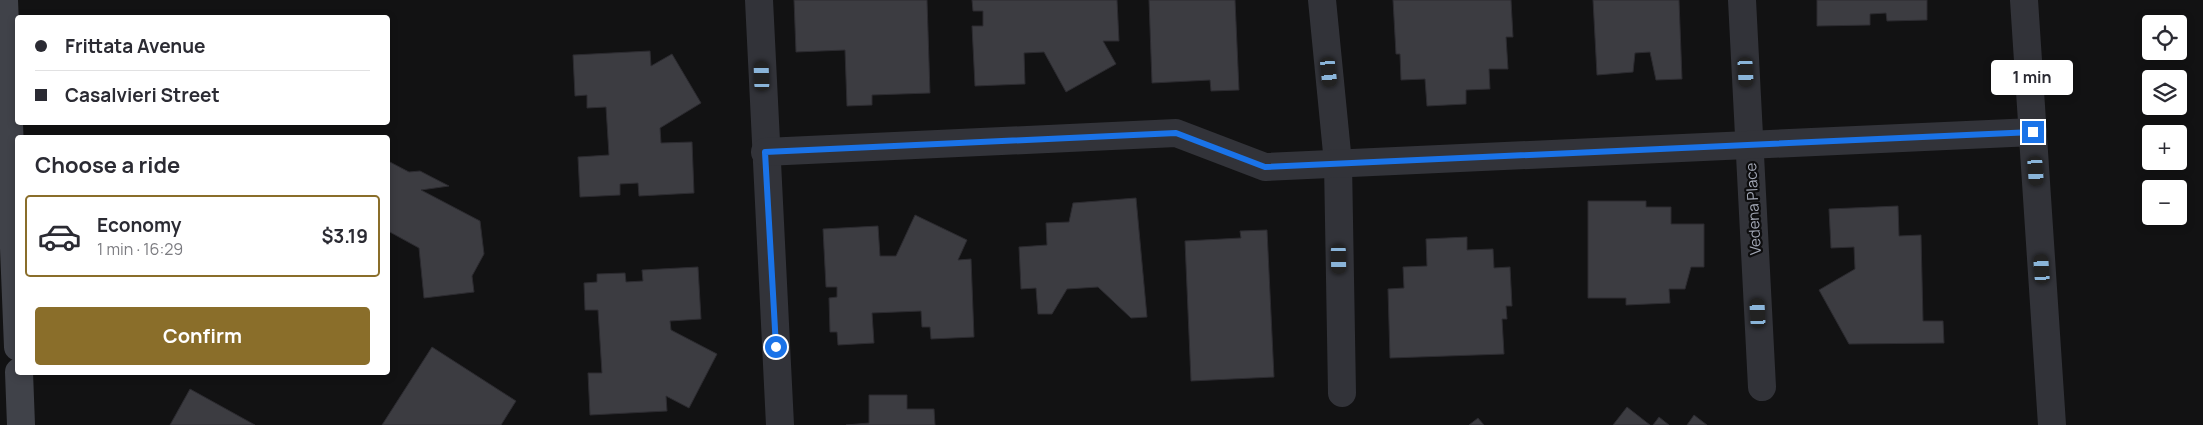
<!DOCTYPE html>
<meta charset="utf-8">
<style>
:root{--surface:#fff;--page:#f2f2f3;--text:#2b2b33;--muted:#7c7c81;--line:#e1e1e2;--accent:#8a6e2a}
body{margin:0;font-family:Manrope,sans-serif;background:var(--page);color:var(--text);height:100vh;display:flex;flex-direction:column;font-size:19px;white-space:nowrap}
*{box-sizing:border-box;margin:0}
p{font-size:16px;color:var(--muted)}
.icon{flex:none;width:28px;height:28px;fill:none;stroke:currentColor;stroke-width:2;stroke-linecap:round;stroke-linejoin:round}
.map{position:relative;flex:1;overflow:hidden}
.sheet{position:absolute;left:15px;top:135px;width:375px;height:240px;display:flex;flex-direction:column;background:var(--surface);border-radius:5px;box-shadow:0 2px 8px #0003}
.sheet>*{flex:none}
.guide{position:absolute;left:15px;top:15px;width:375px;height:110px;border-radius:5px;box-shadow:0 2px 8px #0003;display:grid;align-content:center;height:110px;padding:0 20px;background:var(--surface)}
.fabs{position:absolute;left:2142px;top:15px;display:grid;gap:10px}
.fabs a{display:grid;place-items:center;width:45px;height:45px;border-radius:5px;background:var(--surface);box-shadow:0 2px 8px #0003;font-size:25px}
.end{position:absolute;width:22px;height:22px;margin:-11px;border:6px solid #1a73e8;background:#fff;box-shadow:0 0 0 2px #fff}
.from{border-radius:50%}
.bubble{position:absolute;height:35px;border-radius:5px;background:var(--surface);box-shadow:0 2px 8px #0003;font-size:16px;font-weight:700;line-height:35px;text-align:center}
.car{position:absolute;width:15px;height:30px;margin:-15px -8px;border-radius:6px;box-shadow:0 0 4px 1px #0007;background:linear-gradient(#222 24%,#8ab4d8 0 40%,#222 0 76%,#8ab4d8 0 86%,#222 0)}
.guide b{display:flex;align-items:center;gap:18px;height:48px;font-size:19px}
.guide b+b{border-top:1px solid var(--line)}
.guide i{width:12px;height:12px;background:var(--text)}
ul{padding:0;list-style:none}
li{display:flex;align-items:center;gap:15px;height:82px;margin:0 10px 8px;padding:0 10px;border:2px solid transparent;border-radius:5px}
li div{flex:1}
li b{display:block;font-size:19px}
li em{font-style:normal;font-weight:700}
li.active{border-color:var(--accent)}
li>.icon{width:45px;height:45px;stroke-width:1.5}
h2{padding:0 20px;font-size:22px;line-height:60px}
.primary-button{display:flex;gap:10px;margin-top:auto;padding:10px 20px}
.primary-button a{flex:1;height:58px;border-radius:5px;background:var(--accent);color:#fff;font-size:20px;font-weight:700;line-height:58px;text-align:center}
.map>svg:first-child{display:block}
.building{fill:#3c3c41;stroke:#2c2b30}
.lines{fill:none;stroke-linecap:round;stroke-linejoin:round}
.street{stroke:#323339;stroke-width:28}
.secondary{stroke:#404249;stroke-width:28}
.route{stroke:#1a73e8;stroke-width:6}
.labels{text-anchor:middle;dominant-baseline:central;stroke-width:4.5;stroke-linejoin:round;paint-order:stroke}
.street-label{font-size:15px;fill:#a2a7b5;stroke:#0d0d0e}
</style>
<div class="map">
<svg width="2203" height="425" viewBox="0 0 2203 425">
<rect width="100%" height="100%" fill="#121213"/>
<g class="building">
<path d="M 794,0 L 927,0 L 930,93 L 872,95 L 872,105 L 847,106 L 845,50 L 796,52 Z"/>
<path d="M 972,0 L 1117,0 L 1119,41 L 1103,41 L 1116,64 L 1066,92 L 1044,52 L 1024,53 L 1025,84 L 975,86 L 972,26 L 983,26 L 983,11 L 973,11 Z"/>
<path d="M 1149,0 L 1235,0 L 1239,90 L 1211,91 L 1210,80 L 1152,83 Z"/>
<path d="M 1393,0 L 1511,0 L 1513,37 L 1506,37 L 1508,69 L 1489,69 L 1490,89 L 1466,90 L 1466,104 L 1427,106 L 1425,79 L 1401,80 L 1400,54 L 1396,54 Z"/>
<path d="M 1593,0 L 1679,0 L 1682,79 L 1656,80 L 1650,52 L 1635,53 L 1633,72 L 1597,75 Z"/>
<path d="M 1817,0 L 1927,0 L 1927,20 L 1887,21 L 1886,13 L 1870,14 L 1870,25 L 1817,26 Z"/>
<path d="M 650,51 L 651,66 L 672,54 L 701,103 L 660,128 L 661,143 L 692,142 L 694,193 L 639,196 L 638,183 L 620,184 L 620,195 L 580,197 L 578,157 L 609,155 L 606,107 L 587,108 L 587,95 L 575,96 L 573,55 Z"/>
<path d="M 388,161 L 409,172 L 420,171 L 449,186 L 421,190 L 480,221 L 484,254 L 472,276 L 474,292 L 424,298 L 419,248 L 388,231 Z"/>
<path d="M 1136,198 L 1147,317 L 1131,318 L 1098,287 L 1067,289 L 1052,314 L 1038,314 L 1036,288 L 1021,289 L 1019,247 L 1047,245 L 1046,223 L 1069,222 L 1073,203 Z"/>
<path d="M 1588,201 L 1646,201 L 1646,207 L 1671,207 L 1671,224 L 1704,224 L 1704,267 L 1691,267 L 1685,289 L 1669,289 L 1670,303 L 1626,305 L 1626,298 L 1588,298 Z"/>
<path d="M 1898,206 L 1899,236 L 1921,235 L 1923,321 L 1943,321 L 1944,343 L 1849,344 L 1819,290 L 1855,269 L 1854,247 L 1831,248 L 1829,209 Z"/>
<path d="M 915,215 L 967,240 L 958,260 L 971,259 L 974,337 L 931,339 L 930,327 L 922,327 L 921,311 L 872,313 L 874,343 L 838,345 L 837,332 L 830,332 L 829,298 L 837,297 L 837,287 L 826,287 L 823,229 L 878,226 L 880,256 L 896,256 Z"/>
<path d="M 1267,230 L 1274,377 L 1191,381 L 1185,241 L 1241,238 L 1240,231 Z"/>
<path d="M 1467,237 L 1467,250 L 1493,249 L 1494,268 L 1510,267 L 1512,306 L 1506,306 L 1507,319 L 1502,319 L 1504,354 L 1390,358 L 1388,289 L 1404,288 L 1403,267 L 1427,266 L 1426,239 Z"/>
<path d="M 698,267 L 701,319 L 670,321 L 671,330 L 717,354 L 689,408 L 666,396 L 667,411 L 590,415 L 588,373 L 602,373 L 598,310 L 585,310 L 584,283 L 597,282 L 597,274 L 625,273 L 626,282 L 643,281 L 642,270 Z"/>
<path d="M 432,347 L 516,401 L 501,425 L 382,425 Z"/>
<path d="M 190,389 L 255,425 L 170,425 Z"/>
<path d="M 869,395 L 907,395 L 907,409 L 934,409 L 935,425 L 846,425 L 869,423 Z"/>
<path d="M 1627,407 L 1650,425 L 1613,425 Z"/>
<path d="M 1694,415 L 1707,425 L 1687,425 Z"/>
<path d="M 1659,417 L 1669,425 L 1653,425 Z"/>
<path d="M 1478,418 L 1484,425 L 1469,425 Z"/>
</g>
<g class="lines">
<g class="street">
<path d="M 759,0 L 780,425"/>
<path d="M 1322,0 L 1338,163 L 1342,393"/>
<path d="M 1742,0 L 1762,387"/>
<path d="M 2024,0 L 2052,425"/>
<path d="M 765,152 L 1176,133 L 1265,167 L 2033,132"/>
</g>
<g class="secondary">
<path d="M 4,0 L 18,347"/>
<path d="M 19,372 L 21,425"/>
</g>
</g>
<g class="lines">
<path class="route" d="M 776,347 L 765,152 L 1176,133 L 1265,167 L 2033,132"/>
</g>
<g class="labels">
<g class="street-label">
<text transform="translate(1753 209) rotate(-93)">Vedena Place</text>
</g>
</g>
</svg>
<div class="fabs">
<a><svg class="icon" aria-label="locate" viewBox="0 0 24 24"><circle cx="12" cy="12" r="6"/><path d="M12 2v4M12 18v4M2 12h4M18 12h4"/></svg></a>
<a><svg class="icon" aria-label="layers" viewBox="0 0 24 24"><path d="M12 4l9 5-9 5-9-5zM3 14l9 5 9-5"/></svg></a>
<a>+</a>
<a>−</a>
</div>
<i class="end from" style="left:776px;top:347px"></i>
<i class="end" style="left:2033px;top:132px"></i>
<div class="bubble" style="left:1991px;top:60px;width:82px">1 min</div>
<i class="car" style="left:1329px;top:72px;rotate:174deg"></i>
<i class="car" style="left:1746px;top:72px;rotate:177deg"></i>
<i class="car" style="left:762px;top:76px;rotate:358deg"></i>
<i class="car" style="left:2036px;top:171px;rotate:176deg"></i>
<i class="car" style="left:1339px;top:259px;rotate:179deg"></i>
<i class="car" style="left:2042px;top:269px;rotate:356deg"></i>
<i class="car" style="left:1758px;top:313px;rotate:357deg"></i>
<div class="guide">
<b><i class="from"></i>Frittata Avenue</b>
<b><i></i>Casalvieri Street</b>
</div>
<section class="sheet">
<h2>Choose a ride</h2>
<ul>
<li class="active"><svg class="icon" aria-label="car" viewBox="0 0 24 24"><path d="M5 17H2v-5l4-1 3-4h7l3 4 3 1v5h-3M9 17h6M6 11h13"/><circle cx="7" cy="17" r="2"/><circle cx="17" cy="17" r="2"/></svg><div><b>Economy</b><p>1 min · 16:29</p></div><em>$3.19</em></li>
</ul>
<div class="primary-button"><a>Confirm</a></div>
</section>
</div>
